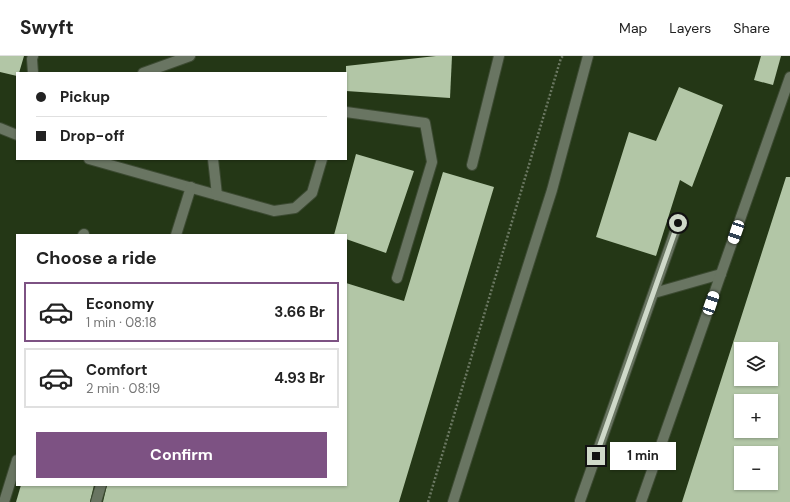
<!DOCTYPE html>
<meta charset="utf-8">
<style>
:root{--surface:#fff;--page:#f6f6f6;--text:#222;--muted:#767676;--line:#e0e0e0;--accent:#7d5283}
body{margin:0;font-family:"DM Sans",sans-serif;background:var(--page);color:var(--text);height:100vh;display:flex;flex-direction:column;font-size:15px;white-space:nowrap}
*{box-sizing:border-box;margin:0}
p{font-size:13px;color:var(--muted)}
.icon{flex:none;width:22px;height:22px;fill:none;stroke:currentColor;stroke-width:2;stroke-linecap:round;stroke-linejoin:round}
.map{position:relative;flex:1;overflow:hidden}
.panel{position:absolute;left:16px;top:178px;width:331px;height:252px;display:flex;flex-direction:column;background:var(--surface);border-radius:0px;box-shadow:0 1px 3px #0004}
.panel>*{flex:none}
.banner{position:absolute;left:16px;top:16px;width:331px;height:88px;border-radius:0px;box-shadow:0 1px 3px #0004;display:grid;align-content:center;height:88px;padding:0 20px;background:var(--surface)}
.controls{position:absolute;left:734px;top:286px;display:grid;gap:8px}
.controls a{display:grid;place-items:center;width:44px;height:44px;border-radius:0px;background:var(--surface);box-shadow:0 1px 3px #0004;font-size:20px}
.end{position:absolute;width:18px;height:18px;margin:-9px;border:5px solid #cfd9c9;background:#111;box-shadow:0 0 0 2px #111}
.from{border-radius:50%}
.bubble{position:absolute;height:28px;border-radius:0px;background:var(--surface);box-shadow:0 1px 3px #0004;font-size:13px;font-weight:700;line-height:28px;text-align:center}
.car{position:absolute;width:12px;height:24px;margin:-12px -6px;border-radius:5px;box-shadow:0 0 3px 1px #0007;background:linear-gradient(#fff 24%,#345 0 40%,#fff 0 76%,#345 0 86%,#fff 0)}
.banner b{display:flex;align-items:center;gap:14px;height:38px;font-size:15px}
.banner b+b{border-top:1px solid var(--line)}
.banner i{width:10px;height:10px;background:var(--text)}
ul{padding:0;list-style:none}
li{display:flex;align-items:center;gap:12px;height:60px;margin:0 8px 6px;padding:0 12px;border:2px solid var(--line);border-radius:0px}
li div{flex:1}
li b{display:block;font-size:15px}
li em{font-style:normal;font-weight:700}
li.active{border-color:var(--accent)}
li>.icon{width:36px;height:36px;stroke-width:1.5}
h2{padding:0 20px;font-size:18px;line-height:48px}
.primary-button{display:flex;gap:8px;margin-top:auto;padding:8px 20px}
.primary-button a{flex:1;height:46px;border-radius:0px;background:var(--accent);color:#fff;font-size:16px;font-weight:700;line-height:46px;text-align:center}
header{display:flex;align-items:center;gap:24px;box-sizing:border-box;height:56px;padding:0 20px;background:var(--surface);border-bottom:1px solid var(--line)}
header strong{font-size:19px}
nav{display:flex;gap:22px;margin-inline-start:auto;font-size:14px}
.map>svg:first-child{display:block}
.built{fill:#243716;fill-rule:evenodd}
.building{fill:#b2c6a6;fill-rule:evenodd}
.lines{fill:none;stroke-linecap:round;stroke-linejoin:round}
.minor-casing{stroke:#3c4a32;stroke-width:12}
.path{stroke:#6b7862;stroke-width:2.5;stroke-dasharray:2 2;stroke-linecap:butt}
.minor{stroke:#697562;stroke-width:10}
.route{stroke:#cfd9c9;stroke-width:5}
</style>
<header>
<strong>Swyft</strong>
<nav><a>Map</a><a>Layers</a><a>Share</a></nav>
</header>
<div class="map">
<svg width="790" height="446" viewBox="0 0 790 446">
<rect width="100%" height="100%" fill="#202f15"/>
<path class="built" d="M 0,0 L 790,0 L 790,446 L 0,446 ZM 17,17 L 346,17 L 346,103 L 17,103 ZM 17,179 L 346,179 L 346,429 L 17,429 ZM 741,293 L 771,293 L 771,323 L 741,323 ZM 741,345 L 771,345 L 771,375 L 741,375 ZM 741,397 L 771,397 L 771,427 L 741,427 Z"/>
<g class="building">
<path d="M 0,0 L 24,0 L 19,17 L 17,17 L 17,20 L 0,16 Z"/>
<path d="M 436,0 L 452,0 L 450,42 L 346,35 L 346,10 Z"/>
<path d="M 761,0 L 781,0 L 773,29 L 754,24 Z"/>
<path d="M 679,31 L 723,49 L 692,131 L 680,124 L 656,200 L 596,181 L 629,76 L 656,85 Z"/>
<path d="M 356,98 L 414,115 L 386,197 L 346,183 L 346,179 L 334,179 Z"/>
<path d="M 443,116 L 494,131 L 399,446 L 103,446 L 107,429 L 346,429 L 346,227 L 404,245 Z"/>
<path d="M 786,121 L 790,121 L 790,446 L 682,446 ZM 741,293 L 771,293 L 771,323 L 741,323 ZM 741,345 L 771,345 L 771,375 L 741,375 ZM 741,397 L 771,397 L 771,427 L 741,427 Z"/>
<path d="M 21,429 L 94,429 L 90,446 L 16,446 Z"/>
</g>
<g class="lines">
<defs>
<g id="minor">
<path d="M 33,0 L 32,3 L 33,17"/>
<path d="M 143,17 L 190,0"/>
<path d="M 346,56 L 425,67 L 432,106 L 397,222"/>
<path d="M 0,72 L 17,79"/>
<path d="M 89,103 L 274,155 L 295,152 L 312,137 L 322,103"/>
<path d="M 213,103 L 217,139"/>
<path d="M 472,109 L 499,0"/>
<path d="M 83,179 L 84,178"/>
<path d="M 176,179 L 191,131"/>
<path d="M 654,237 L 721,218"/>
<path d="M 580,445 L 678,167"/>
<path d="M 4,446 L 17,404"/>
<path d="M 96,446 L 101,429"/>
<path d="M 453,446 L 552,134 L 588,0"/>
<path d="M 641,446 L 790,21"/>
</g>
</defs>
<use href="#minor" class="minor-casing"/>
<path class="path" d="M 428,446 L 561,2 L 563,0"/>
<use href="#minor" class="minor"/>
</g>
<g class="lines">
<path class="route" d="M 596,400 L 678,167"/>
</g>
</svg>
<div class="controls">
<a><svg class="icon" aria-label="layers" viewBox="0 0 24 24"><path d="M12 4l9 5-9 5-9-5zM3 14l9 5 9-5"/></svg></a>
<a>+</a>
<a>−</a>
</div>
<i class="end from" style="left:678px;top:167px"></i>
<i class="end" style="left:596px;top:400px"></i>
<div class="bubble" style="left:610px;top:386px;width:66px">1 min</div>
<i class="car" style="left:736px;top:176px;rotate:199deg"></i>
<i class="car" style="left:711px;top:247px;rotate:19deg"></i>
<div class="banner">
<b><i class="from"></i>Pickup</b>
<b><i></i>Drop-off</b>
</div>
<section class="panel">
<h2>Choose a ride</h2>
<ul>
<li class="active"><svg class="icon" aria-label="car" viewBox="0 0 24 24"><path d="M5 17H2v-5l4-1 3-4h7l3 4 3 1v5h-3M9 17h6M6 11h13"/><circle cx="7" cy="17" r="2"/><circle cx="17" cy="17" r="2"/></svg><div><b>Economy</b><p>1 min · 08:18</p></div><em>3.66 Br</em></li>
<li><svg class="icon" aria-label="car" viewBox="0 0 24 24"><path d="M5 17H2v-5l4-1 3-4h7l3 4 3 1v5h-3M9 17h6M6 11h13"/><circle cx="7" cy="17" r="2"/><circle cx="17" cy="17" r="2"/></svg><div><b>Comfort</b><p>2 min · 08:19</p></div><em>4.93 Br</em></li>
</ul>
<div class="primary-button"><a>Confirm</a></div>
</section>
</div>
